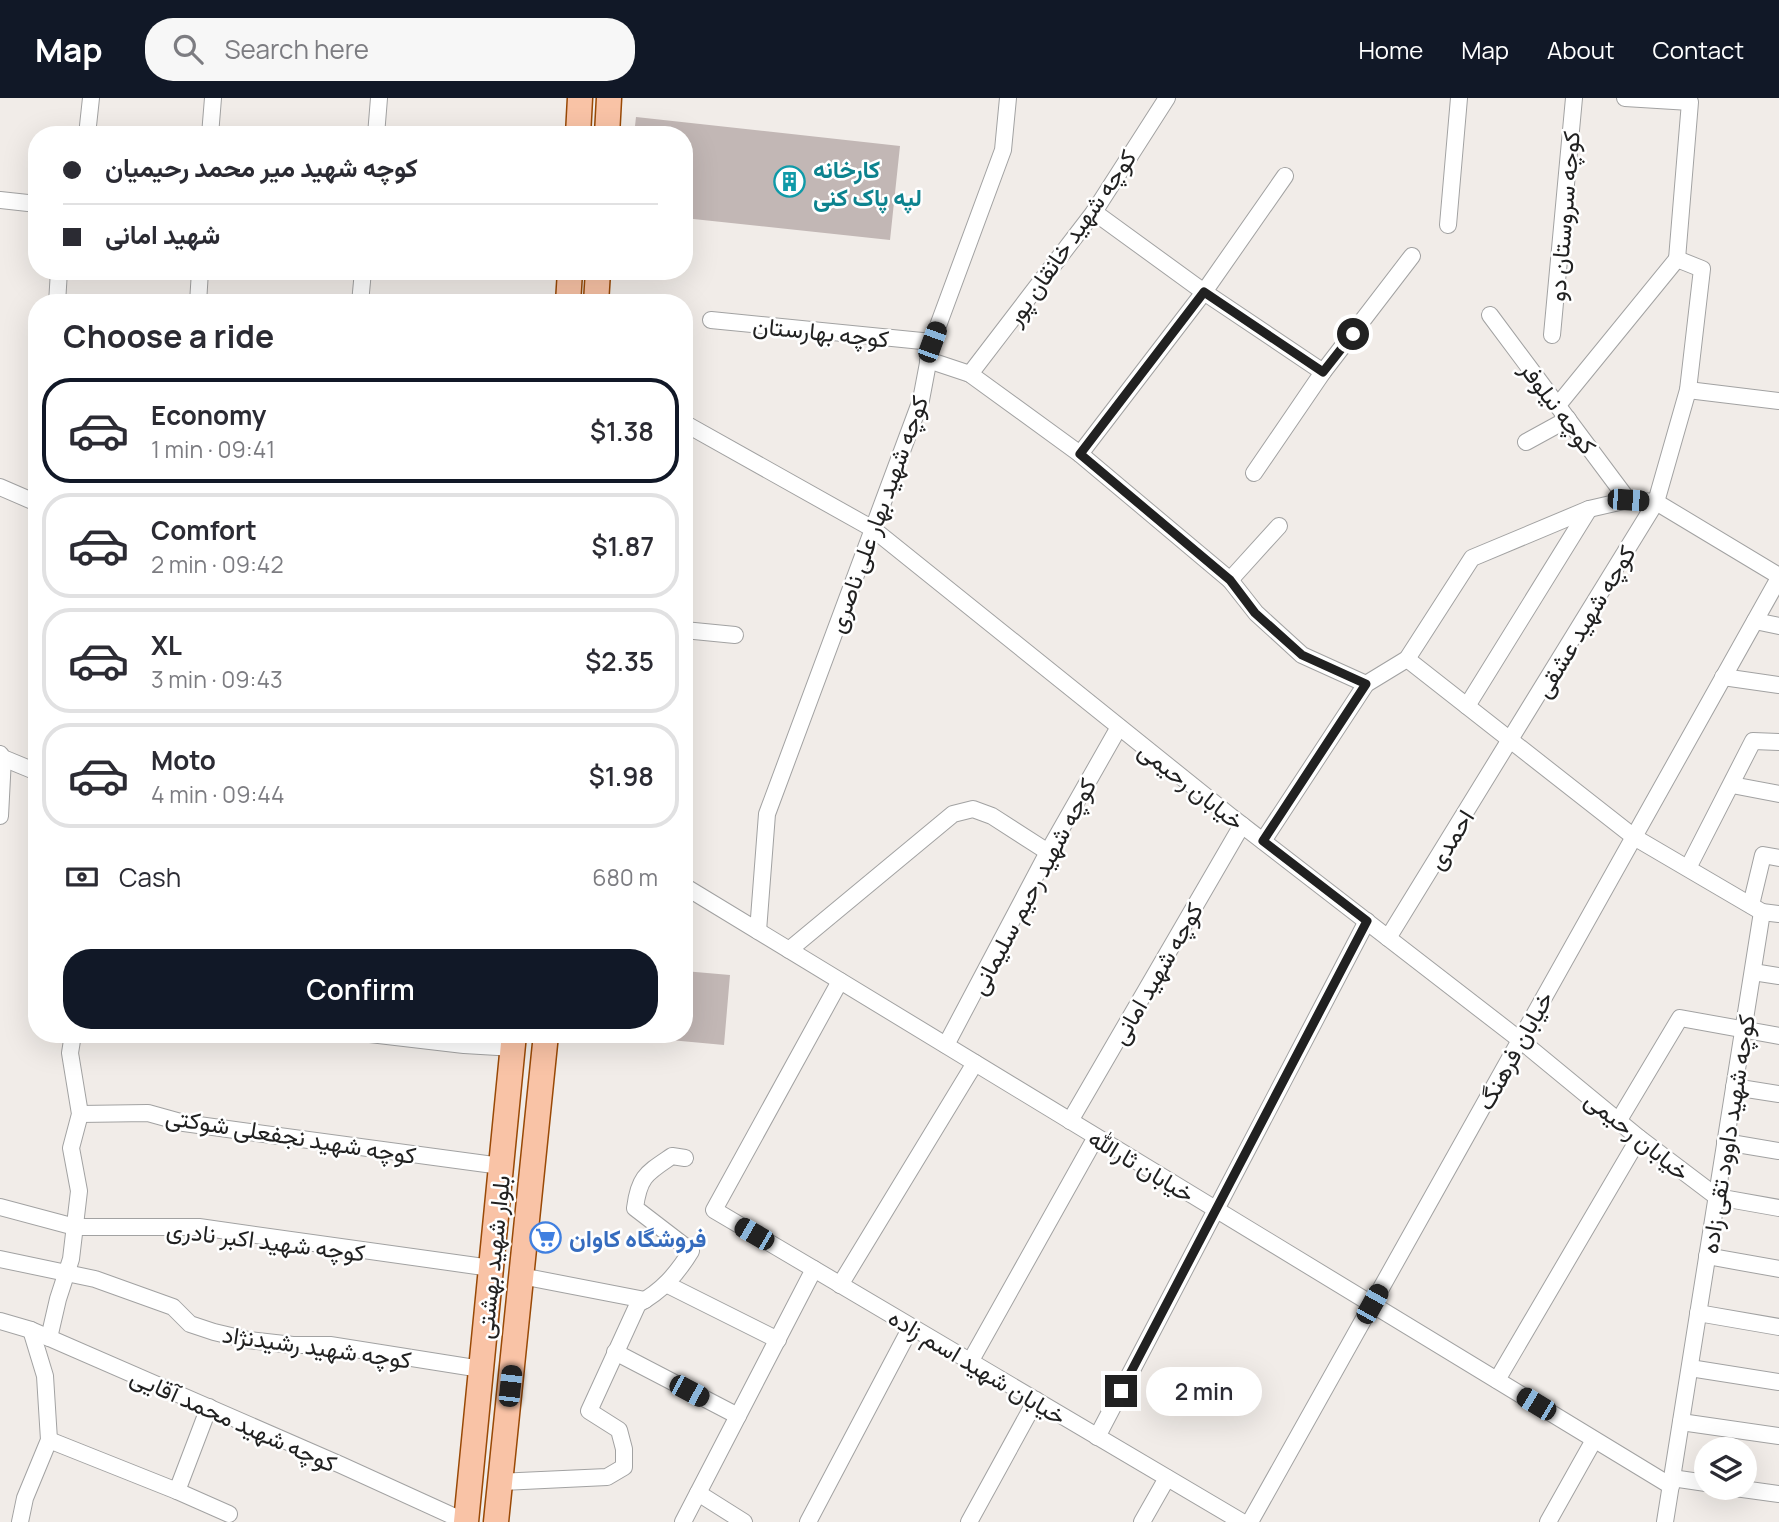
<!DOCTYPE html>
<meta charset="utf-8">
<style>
:root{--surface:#fff;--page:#f7f7f7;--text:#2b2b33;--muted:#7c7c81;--line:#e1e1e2;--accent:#111827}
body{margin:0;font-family:Manrope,Vazirmatn,sans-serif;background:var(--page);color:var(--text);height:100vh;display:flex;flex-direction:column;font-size:26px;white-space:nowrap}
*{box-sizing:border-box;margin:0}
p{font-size:23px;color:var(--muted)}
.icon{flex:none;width:38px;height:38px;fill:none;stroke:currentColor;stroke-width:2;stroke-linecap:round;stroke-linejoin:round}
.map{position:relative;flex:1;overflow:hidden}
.drawer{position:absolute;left:28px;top:196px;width:665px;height:749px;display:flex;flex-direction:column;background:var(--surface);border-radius:28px;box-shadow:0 7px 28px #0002}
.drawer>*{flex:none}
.top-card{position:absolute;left:28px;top:28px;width:665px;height:154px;border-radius:28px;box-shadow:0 7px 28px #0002;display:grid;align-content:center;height:154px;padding:0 35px;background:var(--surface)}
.fabs{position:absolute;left:1694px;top:1339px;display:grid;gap:14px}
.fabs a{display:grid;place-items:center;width:63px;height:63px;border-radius:50%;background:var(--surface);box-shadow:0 7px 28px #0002;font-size:35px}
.end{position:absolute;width:32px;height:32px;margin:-16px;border:9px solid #212121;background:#fff;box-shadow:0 0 0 4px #fff}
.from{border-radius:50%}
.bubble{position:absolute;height:49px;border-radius:24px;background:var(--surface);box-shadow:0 7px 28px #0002;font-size:23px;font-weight:600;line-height:49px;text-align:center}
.car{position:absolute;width:21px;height:42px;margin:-21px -10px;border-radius:9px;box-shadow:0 0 5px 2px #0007;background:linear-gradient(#222 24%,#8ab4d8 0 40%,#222 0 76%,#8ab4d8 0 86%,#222 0)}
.top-card b{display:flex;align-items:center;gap:24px;height:66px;font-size:26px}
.top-card b+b{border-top:2px solid var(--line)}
.top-card i{width:18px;height:18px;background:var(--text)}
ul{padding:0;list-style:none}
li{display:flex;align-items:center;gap:21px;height:105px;margin:0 14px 10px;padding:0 21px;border:4px solid var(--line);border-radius:28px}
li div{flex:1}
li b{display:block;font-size:26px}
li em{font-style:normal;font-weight:600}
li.on{border-color:var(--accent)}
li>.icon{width:63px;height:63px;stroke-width:1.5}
h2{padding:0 35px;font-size:32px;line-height:84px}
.pay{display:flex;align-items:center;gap:18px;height:77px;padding:0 35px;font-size:26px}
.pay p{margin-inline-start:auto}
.button{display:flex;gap:14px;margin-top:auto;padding:14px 35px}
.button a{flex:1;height:80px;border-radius:28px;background:var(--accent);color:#fff;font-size:28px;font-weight:600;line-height:80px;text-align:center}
header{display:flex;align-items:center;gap:42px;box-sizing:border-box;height:98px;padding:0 35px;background:var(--accent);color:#fff}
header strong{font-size:33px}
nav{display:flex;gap:38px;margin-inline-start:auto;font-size:24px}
.search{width:490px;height:63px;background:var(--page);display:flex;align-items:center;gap:18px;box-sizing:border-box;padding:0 24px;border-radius:28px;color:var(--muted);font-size:26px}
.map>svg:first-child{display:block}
.building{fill:#c2b7b5}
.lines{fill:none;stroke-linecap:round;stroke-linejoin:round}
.minor-casing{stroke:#a2a2a2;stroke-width:18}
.primary-casing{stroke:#994906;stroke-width:27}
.minor{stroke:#fff;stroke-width:16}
.primary{stroke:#f9c3a6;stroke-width:24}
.route{stroke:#212121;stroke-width:9}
.labels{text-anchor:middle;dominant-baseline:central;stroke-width:5;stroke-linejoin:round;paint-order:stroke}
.culture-label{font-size:24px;font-weight:bold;fill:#0d838f;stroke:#fff;text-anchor:start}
.street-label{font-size:24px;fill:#212121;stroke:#fff}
.shop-label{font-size:24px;font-weight:bold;fill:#366cbe;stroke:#fff;text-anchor:start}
</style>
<header>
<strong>Map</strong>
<div class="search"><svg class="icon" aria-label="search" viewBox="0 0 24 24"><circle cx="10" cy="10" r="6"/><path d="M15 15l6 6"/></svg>Search here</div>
<nav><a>Home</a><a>Map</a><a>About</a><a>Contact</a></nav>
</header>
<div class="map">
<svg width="1779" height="1424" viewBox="0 0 1779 1424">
<rect width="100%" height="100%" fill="#f1ece8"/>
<g class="building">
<path d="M 636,19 L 900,48 L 890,142 L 684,120 L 684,37 L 634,37 Z"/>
<path d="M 684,873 L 730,877 L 724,947 L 627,938 L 627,936 L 684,936 Z"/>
</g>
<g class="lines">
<defs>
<g id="minor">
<path d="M 1625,0 L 1690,4 L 1677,161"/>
<path d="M 87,37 L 91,0"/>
<path d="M 210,37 L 213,0"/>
<path d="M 376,37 L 379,0"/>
<path d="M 0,102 L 37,106"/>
<path d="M 1094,114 L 1204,194 L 1323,274"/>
<path d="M 1448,127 L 1459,0"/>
<path d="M 57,205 L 59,173"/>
<path d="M 198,205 L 200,173"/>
<path d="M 360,205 L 363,173"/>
<path d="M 1490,217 L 1628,402"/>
<path d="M 711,222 L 932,244"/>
<path d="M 1552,237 L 1574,0"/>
<path d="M 928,262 L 970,276 L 1080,356 L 1230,482 L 1256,515 L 1302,557 L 1366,586"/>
<path d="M 970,276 L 1094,114 L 1167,0"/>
<path d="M 1688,292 L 1779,303"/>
<path d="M 1558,307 L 1677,161"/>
<path d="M 684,325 L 873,431 L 1229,717 L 1520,942 L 1639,1040 L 1717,1099 L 1779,1110"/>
<path d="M 1526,344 L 1568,321"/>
<path d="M 1080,356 L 1204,194 L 1285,78"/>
<path d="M 1254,375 L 1323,274 L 1412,158"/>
<path d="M 0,389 L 37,405"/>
<path d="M 1230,482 L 1279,428"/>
<path d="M 1755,523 L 1779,528"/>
<path d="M 684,532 L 735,537"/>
<path d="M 1407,561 L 1634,739 L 1762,814 L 1779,816"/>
<path d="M 1723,579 L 1779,587"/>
<path d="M 1467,608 L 1589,411"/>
<path d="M 0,656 L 3,660 L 37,674"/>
<path d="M 1732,687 L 1779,696"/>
<path d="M 0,718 L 3,660"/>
<path d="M 1263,743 L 1366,586 L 1407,561 L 1472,460 L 1589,411 L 1628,402 L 1656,404 L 1779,478"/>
<path d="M 1688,770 L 1753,643 L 1779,644"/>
<path d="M 684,788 L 1671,1388"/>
<path d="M 1751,807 L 1763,757 L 1779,760"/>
<path d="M 758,833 L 767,716 L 921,302 L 932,244 L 1003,52 L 1008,0"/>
<path d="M 1388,840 L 1656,404 L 1688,292 L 1702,171 L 1677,161"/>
<path d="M 789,852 L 953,716 L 973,711 L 992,718 L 1048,754"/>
<path d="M 1753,874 L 1779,878"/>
<path d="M 840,883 L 714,1112 L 1242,1424"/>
<path d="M 370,936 L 464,947 L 513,950"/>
<path d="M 946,947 L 1048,754 L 1119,629"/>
<path d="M 1734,989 L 1779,996"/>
<path d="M 80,1016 L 148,1015 L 184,1025 L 242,1033 L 501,1068"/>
<path d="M 1619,1022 L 1680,920 L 1779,938"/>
<path d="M 1070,1023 L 1242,727"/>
<path d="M 1725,1044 L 1779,1053"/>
<path d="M 0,1109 L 75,1129 L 199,1129 L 491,1170"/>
<path d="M 1707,1158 L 1779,1171"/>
<path d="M 0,1161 L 95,1181 L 173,1209 L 190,1226 L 214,1234 L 248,1242 L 293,1247 L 330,1247 L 481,1271"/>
<path d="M 521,1178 L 645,1202"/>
<path d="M 666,1186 L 778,1242"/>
<path d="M 840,1187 L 975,965"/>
<path d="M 1698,1215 L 1779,1229"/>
<path d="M 0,1223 L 31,1232 L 341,1367 L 466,1424"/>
<path d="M 49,1240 L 58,1201 L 71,1161 L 79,1093 L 71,1050 L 80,1016 L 70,955 L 73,936"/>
<path d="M 615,1254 L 738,1318"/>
<path d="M 970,1264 L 1096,1039"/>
<path d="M 1690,1270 L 1779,1284"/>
<path d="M 1497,1282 L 1639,1040"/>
<path d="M 1681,1324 L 1779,1338"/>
<path d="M 1097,1339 L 1367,823"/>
<path d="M 49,1342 L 177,1393 L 209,1309"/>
<path d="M 1672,1380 L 1706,1385"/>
<path d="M 500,1384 L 607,1379 L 624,1369 L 624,1351 L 619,1332 L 589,1313 L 638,1206 C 662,1193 677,1176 691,1153 L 635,1110 C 639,1078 647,1075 672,1058 L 685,1060"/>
<path d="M 1735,1390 L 1779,1396"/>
<path d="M 177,1393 L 229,1416"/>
<path d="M 698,1395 L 744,1424"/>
<path d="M 20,1424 L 25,1400 L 49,1342 L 45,1278 L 31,1232"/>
<path d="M 683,1424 L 814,1171"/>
<path d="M 808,1424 L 911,1229"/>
<path d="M 969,1424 L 1036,1302"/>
<path d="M 1142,1424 L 1167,1380"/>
<path d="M 1250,1424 L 1779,480"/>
<path d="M 1548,1424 L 1594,1342"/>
<path d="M 1665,1424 L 1762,814"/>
</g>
<g id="primary">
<path d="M 578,37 L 580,0"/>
<path d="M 607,37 L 609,0"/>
<path d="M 568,205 L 570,173"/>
<path d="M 596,205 L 598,173"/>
<path d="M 466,1424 L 514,936"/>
<path d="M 496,1424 L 546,936"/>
</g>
</defs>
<use href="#minor" class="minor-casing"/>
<use href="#primary" class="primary-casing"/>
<use href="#minor" class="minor"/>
<use href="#primary" class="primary"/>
</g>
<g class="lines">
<path class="route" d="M 1121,1293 L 1367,823 L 1263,743 L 1366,586 L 1302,557 L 1255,515 L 1230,482 L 1080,356 L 1204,194 L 1323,274 L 1353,236"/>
</g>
<defs>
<symbol id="building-ring" viewBox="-11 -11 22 22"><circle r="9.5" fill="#fff" stroke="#0f9aa8" stroke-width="1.5"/><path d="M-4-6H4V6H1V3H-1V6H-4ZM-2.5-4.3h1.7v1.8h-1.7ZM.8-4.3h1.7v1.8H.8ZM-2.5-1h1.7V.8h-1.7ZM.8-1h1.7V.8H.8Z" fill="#0f9aa8"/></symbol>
<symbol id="supermarket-ring" viewBox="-11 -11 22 22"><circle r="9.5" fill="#fff" stroke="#3f7fe0" stroke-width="1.5"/><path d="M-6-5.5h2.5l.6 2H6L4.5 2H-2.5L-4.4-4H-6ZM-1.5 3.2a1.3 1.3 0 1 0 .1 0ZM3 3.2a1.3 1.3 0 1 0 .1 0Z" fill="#3f7fe0"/></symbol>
</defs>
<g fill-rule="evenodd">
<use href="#building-ring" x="772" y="66" width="35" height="35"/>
<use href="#supermarket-ring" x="528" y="1122" width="35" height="35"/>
</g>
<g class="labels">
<g class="culture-label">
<text x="813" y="70">کارخانه<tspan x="813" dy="28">لپه پاک کنی</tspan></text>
</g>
<g class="street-label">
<text transform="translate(1563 118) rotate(-85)">کوچه سروستان دو</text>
<text transform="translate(1070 139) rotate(-55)">کوچه شهید خانقان پور</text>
<text transform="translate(821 233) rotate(6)">کوچه بهارستان</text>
<text transform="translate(1559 309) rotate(53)">کوچه نیلوفر</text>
<text transform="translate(877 416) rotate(-70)">کوچه شهید بهار علی ناصری</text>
<text transform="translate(1584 523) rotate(-59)">کوچه شهید عشقی</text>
<text transform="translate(1192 687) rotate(38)">خیابان رحیمی</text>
<text transform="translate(1450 741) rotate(-58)">احمدی</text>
<text transform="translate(1032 788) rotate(-62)">کوچه شهید رحیم سلیمانی</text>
<text transform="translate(1156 875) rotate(-60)">کوچه شهید امانی</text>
<text transform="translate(1514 952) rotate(-61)">خیابان فرهنگ</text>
<text transform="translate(1727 1036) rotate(-81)">کوچه شهید داوود تقی زاده</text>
<text transform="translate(291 1037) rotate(9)">کوچه شهید نجفعلی شوکتی</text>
<text transform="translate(1638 1037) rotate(39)">خیابان رحیمی</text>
<text transform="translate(1142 1067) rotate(31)">خیابان ثارالله</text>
<text transform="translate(266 1142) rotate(7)">کوچه شهید اکبر نادری</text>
<text transform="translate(492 1159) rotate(-84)">بلوار شهید بهشتی</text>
<text transform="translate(317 1248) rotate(8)">کوچه شهید رشیدنژاد</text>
<text transform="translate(978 1268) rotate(31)">خیابان شهید اسم زاده</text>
<text transform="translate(234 1321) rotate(24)">کوچه شهید محمد آقایی</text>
</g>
<g class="shop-label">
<text x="569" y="1139">فروشگاه کاوان</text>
</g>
</g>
</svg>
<div class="fabs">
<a><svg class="icon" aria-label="layers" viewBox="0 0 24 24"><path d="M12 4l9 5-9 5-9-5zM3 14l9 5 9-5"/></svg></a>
</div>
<i class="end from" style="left:1353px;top:236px"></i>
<i class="end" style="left:1121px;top:1293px"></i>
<div class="bubble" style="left:1146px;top:1269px;width:116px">2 min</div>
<i class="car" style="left:932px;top:244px;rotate:20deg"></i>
<i class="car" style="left:1628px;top:402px;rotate:94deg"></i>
<i class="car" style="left:754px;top:1136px;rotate:300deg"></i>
<i class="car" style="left:1372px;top:1206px;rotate:29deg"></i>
<i class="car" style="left:510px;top:1288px;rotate:6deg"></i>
<i class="car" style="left:689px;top:1293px;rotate:118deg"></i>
<i class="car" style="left:1536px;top:1306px;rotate:301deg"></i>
<div class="top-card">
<b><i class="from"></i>کوچه شهید میر محمد رحیمیان</b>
<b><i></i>شهید امانی</b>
</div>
<section class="drawer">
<h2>Choose a ride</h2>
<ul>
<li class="on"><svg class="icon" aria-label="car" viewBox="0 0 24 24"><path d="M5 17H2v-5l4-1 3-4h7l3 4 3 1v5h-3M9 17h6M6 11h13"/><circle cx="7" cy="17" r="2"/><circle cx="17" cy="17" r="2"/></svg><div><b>Economy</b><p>1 min · 09:41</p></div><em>$1.38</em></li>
<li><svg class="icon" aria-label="car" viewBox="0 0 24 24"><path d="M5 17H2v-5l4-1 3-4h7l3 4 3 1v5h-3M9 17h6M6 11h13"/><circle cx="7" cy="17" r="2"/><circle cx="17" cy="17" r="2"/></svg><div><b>Comfort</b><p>2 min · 09:42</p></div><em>$1.87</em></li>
<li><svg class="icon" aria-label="car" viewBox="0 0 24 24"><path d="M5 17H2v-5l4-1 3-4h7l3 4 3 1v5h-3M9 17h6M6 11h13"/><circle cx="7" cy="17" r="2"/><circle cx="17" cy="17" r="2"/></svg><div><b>XL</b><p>3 min · 09:43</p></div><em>$2.35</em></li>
<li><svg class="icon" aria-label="car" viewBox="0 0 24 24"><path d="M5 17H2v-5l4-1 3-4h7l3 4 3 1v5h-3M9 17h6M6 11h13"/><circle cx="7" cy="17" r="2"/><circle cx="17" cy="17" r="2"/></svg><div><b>Moto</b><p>4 min · 09:44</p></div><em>$1.98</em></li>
</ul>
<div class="pay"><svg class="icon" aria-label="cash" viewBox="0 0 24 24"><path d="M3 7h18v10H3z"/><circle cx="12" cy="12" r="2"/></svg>Cash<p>680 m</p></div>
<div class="button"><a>Confirm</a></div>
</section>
</div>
